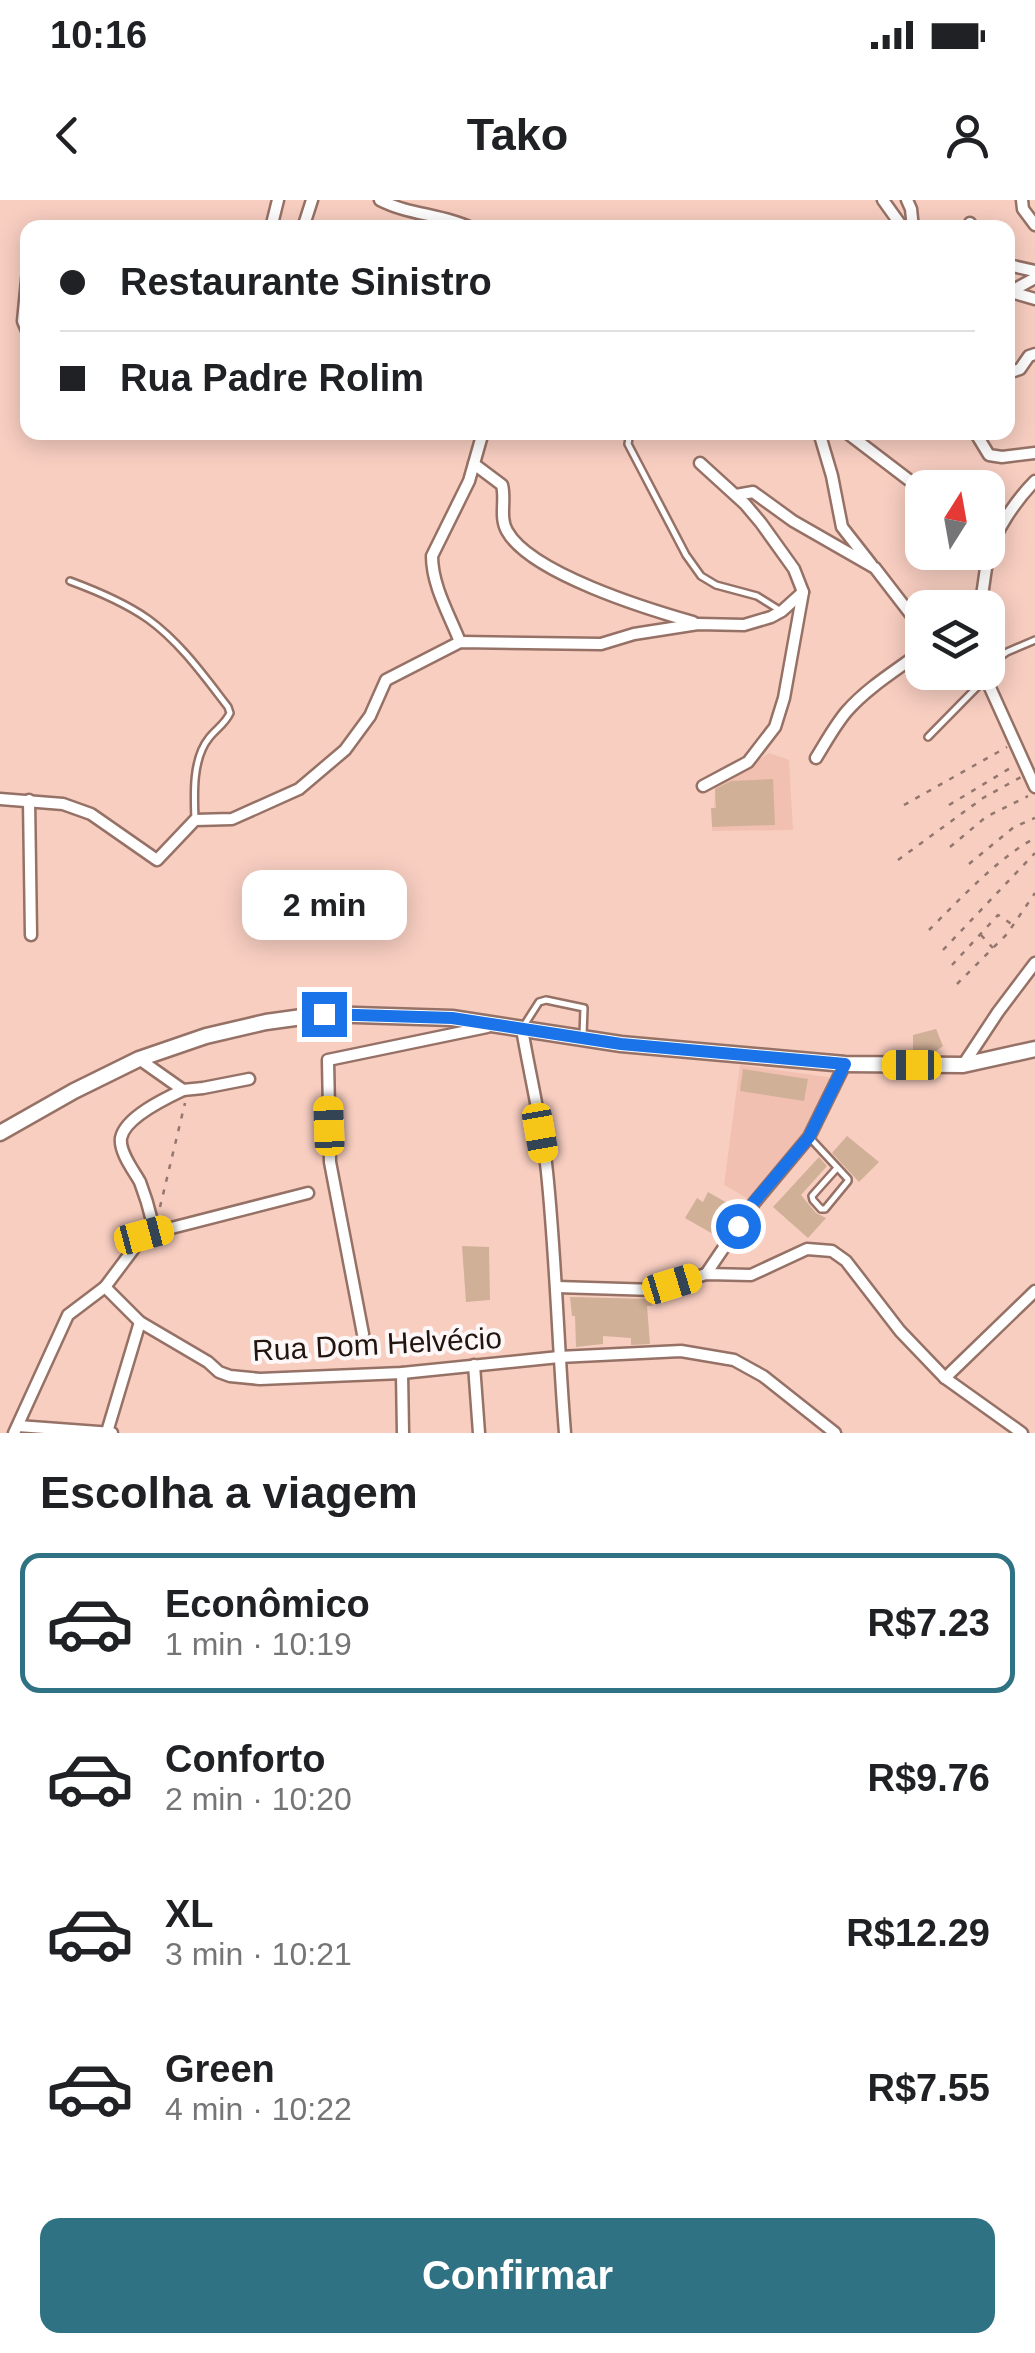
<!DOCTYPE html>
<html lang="pt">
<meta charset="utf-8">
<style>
:root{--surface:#fff;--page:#f6f6f6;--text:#202124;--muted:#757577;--line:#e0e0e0;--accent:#2f7283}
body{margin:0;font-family:Arial,sans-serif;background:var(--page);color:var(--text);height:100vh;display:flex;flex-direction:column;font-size:38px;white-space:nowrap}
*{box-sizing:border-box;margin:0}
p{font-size:32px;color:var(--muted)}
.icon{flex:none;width:55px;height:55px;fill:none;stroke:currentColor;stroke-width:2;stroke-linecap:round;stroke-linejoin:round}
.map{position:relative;height:1233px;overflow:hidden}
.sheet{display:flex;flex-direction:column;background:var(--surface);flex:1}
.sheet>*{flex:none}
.banner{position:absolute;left:20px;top:20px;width:995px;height:220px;border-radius:20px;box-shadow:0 5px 25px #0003;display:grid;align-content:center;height:220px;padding:0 40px;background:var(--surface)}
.needle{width:65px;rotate:11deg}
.fabs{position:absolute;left:905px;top:270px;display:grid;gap:20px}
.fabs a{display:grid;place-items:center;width:100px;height:100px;border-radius:20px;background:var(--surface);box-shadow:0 5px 25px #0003;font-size:50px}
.end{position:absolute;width:45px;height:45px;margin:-22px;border:12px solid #1a73e8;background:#fff;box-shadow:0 0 0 5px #fff}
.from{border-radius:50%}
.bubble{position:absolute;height:70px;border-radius:20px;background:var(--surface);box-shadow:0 5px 25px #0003;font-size:32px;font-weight:600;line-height:70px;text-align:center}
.car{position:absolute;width:30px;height:60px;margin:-30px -15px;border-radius:12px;box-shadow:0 0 8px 2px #0007;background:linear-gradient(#f5c518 24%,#345 0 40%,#f5c518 0 76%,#345 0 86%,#f5c518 0)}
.banner b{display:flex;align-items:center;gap:35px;height:95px;font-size:38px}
.banner b+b{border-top:2px solid var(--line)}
.banner i{width:25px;height:25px;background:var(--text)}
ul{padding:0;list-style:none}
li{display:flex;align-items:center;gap:30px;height:140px;margin:0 20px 15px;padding:0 20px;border:5px solid transparent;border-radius:20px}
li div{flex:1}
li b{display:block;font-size:38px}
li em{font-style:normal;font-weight:600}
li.current{border-color:var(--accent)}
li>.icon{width:90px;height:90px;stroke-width:1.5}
h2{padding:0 40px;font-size:45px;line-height:120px}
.primary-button{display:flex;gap:20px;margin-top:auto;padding:20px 40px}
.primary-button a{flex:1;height:115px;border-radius:20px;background:var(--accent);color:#fff;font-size:40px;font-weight:600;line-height:115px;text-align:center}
.status{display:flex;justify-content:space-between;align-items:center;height:70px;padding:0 50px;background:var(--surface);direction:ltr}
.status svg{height:28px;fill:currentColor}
header{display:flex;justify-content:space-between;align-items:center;height:130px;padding:0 40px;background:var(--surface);font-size:45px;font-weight:600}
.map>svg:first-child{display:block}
.built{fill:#f1c0b1}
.building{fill:#d1b098}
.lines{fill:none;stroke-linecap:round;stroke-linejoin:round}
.lane-casing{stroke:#967166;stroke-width:10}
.street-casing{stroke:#967166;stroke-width:15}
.secondary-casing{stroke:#967166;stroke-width:19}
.path{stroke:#93766d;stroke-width:2.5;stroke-dasharray:5 8;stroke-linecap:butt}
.lane{stroke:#fff;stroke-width:5}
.street{stroke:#fff;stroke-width:10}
.secondary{stroke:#fff;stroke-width:14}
.route{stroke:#1a73e8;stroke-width:12}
.labels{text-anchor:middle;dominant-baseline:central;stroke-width:8;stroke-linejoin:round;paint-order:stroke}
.street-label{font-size:30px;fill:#22140f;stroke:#fdf8f7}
</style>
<div class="status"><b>10:16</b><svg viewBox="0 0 49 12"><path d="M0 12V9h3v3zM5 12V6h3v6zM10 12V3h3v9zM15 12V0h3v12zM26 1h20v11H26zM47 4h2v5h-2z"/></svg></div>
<header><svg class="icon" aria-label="back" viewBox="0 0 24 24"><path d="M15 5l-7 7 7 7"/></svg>Tako<svg class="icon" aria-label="person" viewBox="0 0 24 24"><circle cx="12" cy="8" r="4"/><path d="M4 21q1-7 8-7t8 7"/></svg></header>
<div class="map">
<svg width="1035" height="1233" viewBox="0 0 1035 1233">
<rect width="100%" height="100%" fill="#f8cec1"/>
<g class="built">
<path d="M 769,553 L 789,560 L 793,630 L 712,631 L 716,580 L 751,565 Z"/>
<path d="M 740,865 L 828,877 L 834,881 L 834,891 L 757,1004 L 724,985 Z"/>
</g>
<g class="building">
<path d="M 773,579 L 775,625 L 712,627 L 711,608 L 716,608 L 715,589 L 731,581 Z"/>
<path d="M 936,829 L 943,846 L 932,854 L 913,854 L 913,835 Z"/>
<path d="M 743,869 L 808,879 L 804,901 L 740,891 Z"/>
<path d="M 847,936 L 879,962 L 859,982 L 832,953 Z"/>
<path d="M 819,957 L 827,966 L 801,995 L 816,1013 L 826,1018 L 808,1038 L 773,1007 Z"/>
<path d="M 708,992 L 738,1009 L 720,1038 L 685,1018 L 697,998 L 703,1002 Z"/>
<path d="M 462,1046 L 489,1047 L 490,1100 L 466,1102 Z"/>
<path d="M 570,1097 L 651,1099 L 652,1106 L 647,1106 L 650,1144 L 631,1145 L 631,1138 L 603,1136 L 603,1144 L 576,1147 L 575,1116 L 572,1116 Z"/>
</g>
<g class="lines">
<defs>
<g id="lane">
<path d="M 630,232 L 628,244 L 686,355 L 701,376 L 716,385 L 757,396 L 781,411"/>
<path d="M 70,381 C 97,391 124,402 148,419 C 180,442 204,476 228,507 L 230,513 C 225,524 216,529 209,538 C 192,559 194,595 195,620"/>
<path d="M 928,537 L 985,479 L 997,459 L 1007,452 L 1035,440"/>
<path d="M 523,827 L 539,802 L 546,800 L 584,808 L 583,835"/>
<path d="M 811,939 L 848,979 L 848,981 L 825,1009 L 821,1009 L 813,1000 L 812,996 L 837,968"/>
</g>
<g id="street">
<path d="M 380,0 C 409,15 442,14 471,28"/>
<path d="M 883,0 L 903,28"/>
<path d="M 907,0 L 911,9 L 913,28"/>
<path d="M 1022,0 L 1023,9 L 1035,25"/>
<path d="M 970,23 L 973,28"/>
<path d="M 271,28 L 278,0"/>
<path d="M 303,28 L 312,0"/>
<path d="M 1008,65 L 1035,71"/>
<path d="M 28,70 L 23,121 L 28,133"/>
<path d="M 1011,92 L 1035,99"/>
<path d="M 1008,93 L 1035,78"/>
<path d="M 1008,173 L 1020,169 L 1029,156 L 1035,154"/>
<path d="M 819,232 L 832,276 L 842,327 L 871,364"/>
<path d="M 846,232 L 922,290"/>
<path d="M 975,232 L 989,255 L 1002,257 L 1035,253"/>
<path d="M 700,263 L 745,304 L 761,323 L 794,369 L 803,392 L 784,498 L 775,527 L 748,562 L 703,586"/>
<path d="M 474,264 L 502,285 C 506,300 499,317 507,331 C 530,373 647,409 693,422"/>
<path d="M 736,295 L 753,292 L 793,321 L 875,368 L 922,429"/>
<path d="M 979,408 C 984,391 984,375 988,358 C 993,333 1017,299 1035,281"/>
<path d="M 460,442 C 450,416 432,386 432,356 L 469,281 L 483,232"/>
<path d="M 983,472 L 1035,587"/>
<path d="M 816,558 C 826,542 835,525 847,511 C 868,487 897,470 922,451"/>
<path d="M 0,599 L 63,604 L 91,614 L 157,660 L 195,620 L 232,619 L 299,589 L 345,550 L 370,516 L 386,480 L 460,442 L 601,444 L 634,434 L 698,424 L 744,425 L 771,417 L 782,411 L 803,392"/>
<path d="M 29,600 L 31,735"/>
<path d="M 522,829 C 530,876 542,924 547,972 C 556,1059 558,1146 565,1233"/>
<path d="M 139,859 L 183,890 L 203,888 L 249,879"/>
<path d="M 963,865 L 998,812 L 1035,763"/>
<path d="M 144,1035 L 308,993"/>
<path d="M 706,1074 L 754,1003 L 809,937 L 845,864"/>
<path d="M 105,1087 L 144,1035 L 152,1021 C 149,1008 145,995 140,982 C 134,971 119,952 121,938 C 125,917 166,898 183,890"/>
<path d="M 557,1087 L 655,1090 L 706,1074 L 751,1075 L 807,1049 L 832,1051 L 846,1061 L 900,1131 L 945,1178 L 1022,1233"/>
<path d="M 363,1134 L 330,962 L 328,860 L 487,827"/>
<path d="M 474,1165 L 479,1233"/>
<path d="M 402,1173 L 403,1233"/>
<path d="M 945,1178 L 1035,1091"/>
<path d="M 18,1226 L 112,1233"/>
<path d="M 107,1232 L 140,1122"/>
<path d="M 14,1233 L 68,1115 L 105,1087 L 140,1122 L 208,1162 L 219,1172 L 230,1176 L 260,1179 L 402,1173 L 559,1157 L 681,1151 L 734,1160 L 763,1176 L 835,1233"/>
</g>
<path id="secondary" d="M 0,933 L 74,891 L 139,859 L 206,836 L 266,822 L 324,814 L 452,818 L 621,844 L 845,864 L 963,865 L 1035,849"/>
</defs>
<use href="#lane" class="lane-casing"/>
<use href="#street" class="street-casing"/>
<use href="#secondary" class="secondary-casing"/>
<g class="path">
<path d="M 904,605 L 1007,547"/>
<path d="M 949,605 L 1012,567"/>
<path d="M 950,647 L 986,617 L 1028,596"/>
<path d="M 898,660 L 983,598 L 1021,577"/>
<path d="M 969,664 L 1014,627 L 1035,618"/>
<path d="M 929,730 C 959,700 998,658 1035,638"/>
<path d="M 981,735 L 993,748"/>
<path d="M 943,750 L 1035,653"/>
<path d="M 952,765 L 998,715 L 1013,725"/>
<path d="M 957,784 L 1007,734 L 1035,693"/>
<path d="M 160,1007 L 185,903"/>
</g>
<use href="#lane" class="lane"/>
<use href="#street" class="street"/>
<use href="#secondary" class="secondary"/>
</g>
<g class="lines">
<path class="route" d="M 324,814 L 452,818 L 621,844 L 845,864 L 809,937 L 754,1002 L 738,1026"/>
</g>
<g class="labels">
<g class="street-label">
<text transform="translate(377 1144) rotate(-3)">Rua Dom Helvécio</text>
</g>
</g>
</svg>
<div class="fabs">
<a><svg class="needle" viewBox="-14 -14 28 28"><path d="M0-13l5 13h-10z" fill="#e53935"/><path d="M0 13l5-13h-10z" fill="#757577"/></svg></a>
<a><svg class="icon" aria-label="layers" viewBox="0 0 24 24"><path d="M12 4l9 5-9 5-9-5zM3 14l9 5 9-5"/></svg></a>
</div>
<i class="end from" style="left:738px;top:1026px"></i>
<i class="end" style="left:324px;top:814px"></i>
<div class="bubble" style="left:242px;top:670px;width:165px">2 min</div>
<i class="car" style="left:912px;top:865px;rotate:270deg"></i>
<i class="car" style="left:329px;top:926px;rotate:358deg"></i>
<i class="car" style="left:540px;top:933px;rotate:170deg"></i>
<i class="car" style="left:144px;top:1035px;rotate:75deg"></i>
<i class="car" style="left:672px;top:1084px;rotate:73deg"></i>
<div class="banner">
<b><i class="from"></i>Restaurante Sinistro</b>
<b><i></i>Rua Padre Rolim</b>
</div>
</div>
<section class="sheet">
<h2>Escolha a viagem</h2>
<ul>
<li class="current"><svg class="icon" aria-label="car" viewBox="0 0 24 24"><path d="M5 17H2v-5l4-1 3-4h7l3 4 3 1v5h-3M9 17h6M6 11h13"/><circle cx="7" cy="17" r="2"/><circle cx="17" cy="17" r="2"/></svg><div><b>Econômico</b><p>1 min · 10:19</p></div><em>R$7.23</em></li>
<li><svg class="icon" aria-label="car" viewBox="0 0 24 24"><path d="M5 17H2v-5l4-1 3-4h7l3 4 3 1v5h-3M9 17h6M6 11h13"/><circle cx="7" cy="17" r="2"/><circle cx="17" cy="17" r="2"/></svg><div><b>Conforto</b><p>2 min · 10:20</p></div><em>R$9.76</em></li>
<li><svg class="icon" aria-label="car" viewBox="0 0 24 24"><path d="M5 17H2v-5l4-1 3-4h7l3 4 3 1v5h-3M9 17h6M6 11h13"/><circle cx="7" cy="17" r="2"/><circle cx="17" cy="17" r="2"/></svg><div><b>XL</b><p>3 min · 10:21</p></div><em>R$12.29</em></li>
<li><svg class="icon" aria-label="car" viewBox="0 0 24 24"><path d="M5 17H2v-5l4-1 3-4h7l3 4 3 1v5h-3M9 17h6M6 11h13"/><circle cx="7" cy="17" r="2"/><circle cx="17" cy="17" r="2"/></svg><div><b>Green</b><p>4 min · 10:22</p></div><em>R$7.55</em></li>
</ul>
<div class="primary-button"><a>Confirmar</a></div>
</section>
